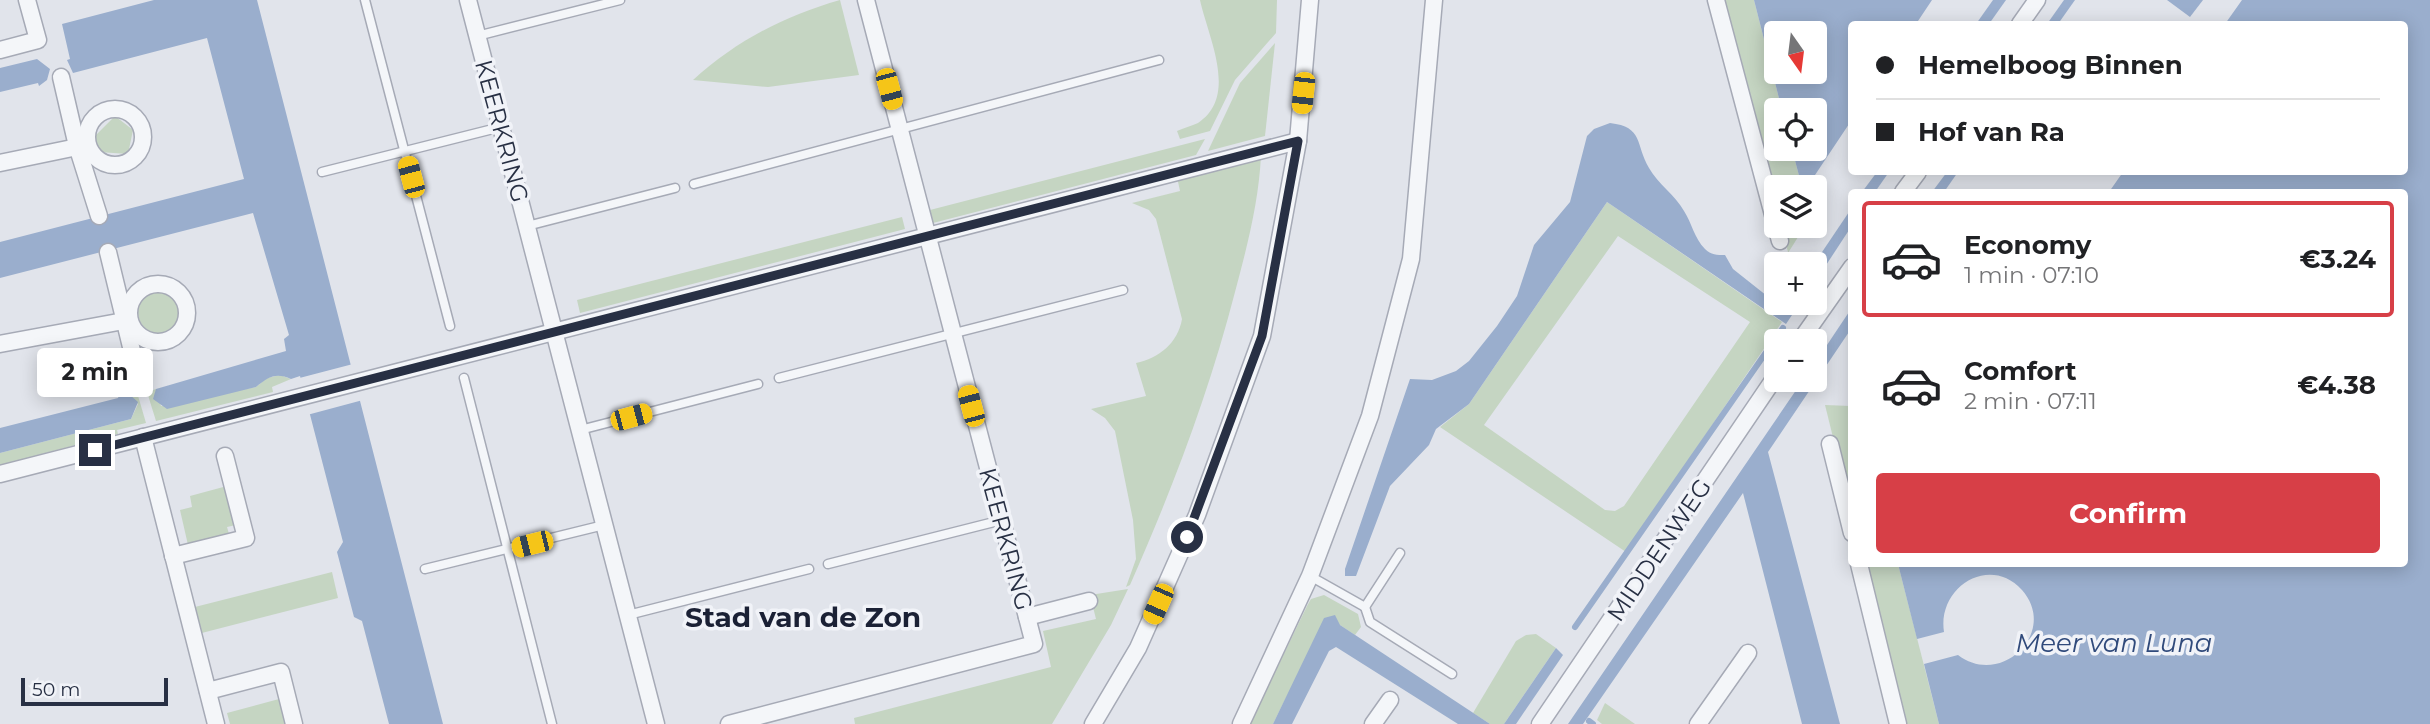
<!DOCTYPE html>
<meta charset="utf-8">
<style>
:root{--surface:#fff;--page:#f6f6f6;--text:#202124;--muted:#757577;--line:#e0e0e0;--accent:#d73f47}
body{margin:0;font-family:Montserrat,sans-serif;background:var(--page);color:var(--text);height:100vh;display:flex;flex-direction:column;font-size:26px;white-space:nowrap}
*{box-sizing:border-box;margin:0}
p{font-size:23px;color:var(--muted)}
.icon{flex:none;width:38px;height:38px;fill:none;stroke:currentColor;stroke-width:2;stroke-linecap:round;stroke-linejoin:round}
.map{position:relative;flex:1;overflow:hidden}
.sheet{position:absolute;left:1848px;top:189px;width:560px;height:378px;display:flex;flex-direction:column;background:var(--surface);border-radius:7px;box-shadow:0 4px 18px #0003}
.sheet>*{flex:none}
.hud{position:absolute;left:1848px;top:21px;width:560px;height:154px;border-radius:7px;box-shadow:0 4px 18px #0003;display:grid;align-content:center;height:154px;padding:0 28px;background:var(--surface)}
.needle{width:46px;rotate:166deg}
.buttons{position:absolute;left:1764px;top:21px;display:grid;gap:14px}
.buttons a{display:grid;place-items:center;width:63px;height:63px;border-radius:7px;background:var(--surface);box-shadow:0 4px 18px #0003;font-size:35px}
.scale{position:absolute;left:21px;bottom:18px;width:147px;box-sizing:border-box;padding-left:7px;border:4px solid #283044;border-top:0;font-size:19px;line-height:24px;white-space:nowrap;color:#283044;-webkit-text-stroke:5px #f1f3f8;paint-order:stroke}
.end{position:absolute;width:32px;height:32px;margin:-16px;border:9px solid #283044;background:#fff;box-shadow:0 0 0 4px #fff}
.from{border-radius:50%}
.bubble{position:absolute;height:49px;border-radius:7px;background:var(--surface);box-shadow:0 4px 18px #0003;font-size:23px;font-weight:700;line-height:49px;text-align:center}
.car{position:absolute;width:21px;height:42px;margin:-21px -10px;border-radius:9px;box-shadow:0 0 5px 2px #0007;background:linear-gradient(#f5c518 24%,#345 0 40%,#f5c518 0 76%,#345 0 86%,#f5c518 0)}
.hud b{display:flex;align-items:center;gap:24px;height:66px;font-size:26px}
.hud b+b{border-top:2px solid var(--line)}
.hud i{width:18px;height:18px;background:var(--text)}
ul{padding:12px 0 0;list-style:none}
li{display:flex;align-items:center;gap:21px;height:116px;margin:0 14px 10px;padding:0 14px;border:4px solid transparent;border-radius:7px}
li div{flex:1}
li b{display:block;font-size:26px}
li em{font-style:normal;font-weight:700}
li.active{border-color:var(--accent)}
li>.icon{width:63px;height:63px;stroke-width:1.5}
.primary-button{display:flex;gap:14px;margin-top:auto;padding:14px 28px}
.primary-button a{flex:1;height:80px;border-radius:7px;background:var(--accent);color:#fff;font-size:28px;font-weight:700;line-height:80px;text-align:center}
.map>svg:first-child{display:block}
.green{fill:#c5d5c2;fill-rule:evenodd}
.water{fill:#9aaecd;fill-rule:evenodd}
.pier{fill:#e1e4eb}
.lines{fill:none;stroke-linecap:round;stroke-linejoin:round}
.stream{stroke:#9aaecd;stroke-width:6}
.lane-casing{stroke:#a6aab6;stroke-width:11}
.street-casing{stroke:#a6aab6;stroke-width:19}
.lane{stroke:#f4f6f9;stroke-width:8}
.street{stroke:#f4f6f9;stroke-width:16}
.route{stroke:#283044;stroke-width:9}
.labels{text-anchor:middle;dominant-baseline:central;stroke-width:7;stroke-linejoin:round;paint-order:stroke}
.street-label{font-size:24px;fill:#283044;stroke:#f1f3f8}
.water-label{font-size:26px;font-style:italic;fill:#304a7b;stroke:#f1f3f8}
.quarter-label{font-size:28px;font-weight:bold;fill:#1b2135;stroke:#f1f3f8}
</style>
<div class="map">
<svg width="2430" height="724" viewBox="0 0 2430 724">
<rect width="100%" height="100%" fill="#e1e4eb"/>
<g class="green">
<path d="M 840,0 L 859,75 L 768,87 L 693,80 C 736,41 784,16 840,0 Z"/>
<path d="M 1200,0 L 1277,0 L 1276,33 L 1235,80 L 1210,131 L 1180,139 L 1177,131 C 1183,128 1192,126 1198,123 C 1239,96 1208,37 1200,0 Z"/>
<path d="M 1723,0 L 1754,0 L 1782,110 L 1776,110 L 1776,149 L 1792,149 L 1802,187 L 1776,187 L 1776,208 Z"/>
<path d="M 1275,43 L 1265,136 L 1208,151 L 1240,83 Z"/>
<path d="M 115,116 L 133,130 L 128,154 L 99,152 L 93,138 Z"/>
<path d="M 1205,139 L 1196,155 L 933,223 L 930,210 Z"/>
<path d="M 1261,155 C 1259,201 1247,247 1235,292 C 1209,393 1172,490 1130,585 L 1126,587 L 1136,559 L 1133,520 L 1115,431 L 1105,418 L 1091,409 L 1146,396 L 1136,363 C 1159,358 1178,343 1182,319 L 1156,219 L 1149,210 L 1132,203 L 1180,191 L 1177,177 Z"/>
<path d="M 1607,202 L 1782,322 L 1626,552 L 1440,427 L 1469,404 ZM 1618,236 L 1750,322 L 1624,506 L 1615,511 L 1605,510 L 1484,425 Z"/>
<path d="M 902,217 L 905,229 L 580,313 L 577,300 Z"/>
<path d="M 1781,226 L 1805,226 L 1788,253 L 1788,252 Z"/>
<circle cx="160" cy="312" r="22"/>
<path d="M 131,372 L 146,423 L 117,430 L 118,434 L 0,465 L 0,453 L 131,419 L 138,404 L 130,395 L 118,395 L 113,376 Z"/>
<path d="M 280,375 L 291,379 L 272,387 L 273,392 L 156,421 L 147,392 L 156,389 L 161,406 L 256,387 L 267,378 Z"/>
<path d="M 1825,405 L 1851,406 L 1851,510 Z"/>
<path d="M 227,486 L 236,525 L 227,527 L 229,534 L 188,545 L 180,510 L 192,507 L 190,496 Z"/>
<path d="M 1865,564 L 1898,564 L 1939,724 L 1907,724 Z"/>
<path d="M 332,572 L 338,598 L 194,635 L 187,609 Z"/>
<path d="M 1128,589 L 1111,625 L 1052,724 L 855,724 L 854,718 L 1051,667 L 1043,631 L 1096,619 L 1090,595 Z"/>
<path d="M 1324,595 L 1358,614 L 1361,627 L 1355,635 L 1340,625 L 1288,694 L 1273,724 L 1250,724 L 1307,606 L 1311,599 Z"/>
<path d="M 1536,634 L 1556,648 L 1504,724 L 1490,724 L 1473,713 L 1516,641 L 1526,635 Z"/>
<path d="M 279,699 L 285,724 L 230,724 L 227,713 Z"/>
<path d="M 1605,703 L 1635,724 L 1602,724 L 1597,720 Z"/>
</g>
<g class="water">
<path d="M 154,0 L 257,0 L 443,724 L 389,724 L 362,621 L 354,617 L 337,552 L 343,542 L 300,376 L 291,379 C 276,372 268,377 256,387 L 167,409 L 153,399 L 156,389 L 286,351 L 284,339 L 289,335 L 253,213 L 0,278 L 0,242 L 244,179 L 207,38 L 73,73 L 67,60 L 70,59 L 62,24 Z"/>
<path d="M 1754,0 L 1932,0 L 1916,24 L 1852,24 L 1851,121 L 1807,187 L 1802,187 L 1792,149 L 1815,149 L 1815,110 L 1782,110 ZM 1776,33 L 1815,33 L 1815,72 L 1776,72 Z"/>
<path d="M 1993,0 L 2006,0 L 1989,24 L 1976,24 Z"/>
<path d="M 2064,0 L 2075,0 L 2058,24 L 2047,24 Z"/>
<path d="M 2167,0 L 2203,0 L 2190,17 Z"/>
<path d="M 2242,0 L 2430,0 L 2430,724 L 1939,724 L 1924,664 L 1958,655 C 2001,688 2059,632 2022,590 C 1989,554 1937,588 1944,632 L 1917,639 L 1898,564 L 2404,564 L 2404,192 L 2109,192 L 2123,172 L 2404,172 L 2404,24 L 2225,24 Z"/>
<path d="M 37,59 L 50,69 L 47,80 L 39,86 L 38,83 L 0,92 L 0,68 Z"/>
<path d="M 1610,123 C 1644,127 1635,144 1649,168 C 1658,184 1675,195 1684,211 C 1692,223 1694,238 1705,249 C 1711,255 1717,255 1725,255 L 1733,269 L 1781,307 L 1785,303 L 1800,303 L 1786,324 L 1607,202 L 1469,404 L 1436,429 L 1429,445 L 1390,486 L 1356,576 L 1345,576 L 1345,569 L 1410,379 L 1432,380 L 1456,371 L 1469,361 L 1497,326 L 1517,296 L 1534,245 L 1570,202 L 1587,136 L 1594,129 Z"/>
<path d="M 1877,172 L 1889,172 L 1875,192 L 1862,192 Z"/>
<path d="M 1947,172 L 1958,172 L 1944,192 L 1932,192 Z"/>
<path d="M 1851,209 L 1851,227 L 1815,282 L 1814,264 Z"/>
<path d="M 1851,309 L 1851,329 L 1768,452 L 1840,724 L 1802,724 L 1743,493 L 1583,724 L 1568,724 L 1803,380 L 1815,380 L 1815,363 Z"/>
<path d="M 120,393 L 130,395 L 138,402 L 131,419 L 0,453 L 0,428 L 118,398 Z"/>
<path d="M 1335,615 L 1340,625 L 1490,724 L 1458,724 L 1336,647 L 1329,651 L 1292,724 L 1273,724 L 1324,618 Z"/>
<path d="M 1556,648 L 1563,655 L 1516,724 L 1504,724 Z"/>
</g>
<path class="pier" d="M 353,364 L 363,400 L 307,415 L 298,381 L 288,381 Z"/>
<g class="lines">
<g class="stream">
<path d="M 1575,627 L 1783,328"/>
<path d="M 1589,721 L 1593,724"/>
</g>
<defs>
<g id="lane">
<path d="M 365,0 L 450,326"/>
<path d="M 477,36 L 620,0"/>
<path d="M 322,172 L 501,127"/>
<path d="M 694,184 L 1159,60"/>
<path d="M 527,226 L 675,188"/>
<path d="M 464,378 L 552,724"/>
<path d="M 779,378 L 1123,290"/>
<path d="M 580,430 L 758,384"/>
<path d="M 828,564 L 1002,520"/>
<path d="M 425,569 L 604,525"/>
<path d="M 1310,576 L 1365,607 L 1400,553"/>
<path d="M 1365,607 L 1370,622 L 1452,674"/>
<path d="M 628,615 L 809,569"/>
</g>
<g id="street">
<path d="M 468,0 L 656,724"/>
<path d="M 1716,0 L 1780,241"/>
<path d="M 2020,24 L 2037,0"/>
<path d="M 0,50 L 38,40 L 27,0"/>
<path d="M 61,77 L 77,146 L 99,216"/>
<circle cx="115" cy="137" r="28"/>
<path d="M 0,163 L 87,145"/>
<path d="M 1903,192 L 1918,172"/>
<path d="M 108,252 L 140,384"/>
<circle cx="158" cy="313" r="29"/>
<path d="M 1800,341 L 1852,267"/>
<path d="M 0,344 L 129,320"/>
<path d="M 143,437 L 216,724"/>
<path d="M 1830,444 L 1852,533"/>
<path d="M 0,474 L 1298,141"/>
<path d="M 173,556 L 246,538 L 225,456"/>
<path d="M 1859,564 L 1898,724"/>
<path d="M 1027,617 L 1089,601"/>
<path d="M 208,691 L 281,672 L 294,724"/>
<path d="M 729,724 L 1034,644 L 866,0"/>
<path d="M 1093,724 L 1138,648 L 1197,515 L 1262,336 L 1298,141 L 1310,0"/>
<path d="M 1241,724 L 1310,576 L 1370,416 L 1411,259 L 1434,0"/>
<path d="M 1373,724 L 1390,700"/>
<path d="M 1540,724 L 1776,376"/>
<path d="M 1698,724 L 1748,653"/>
</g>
</defs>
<use href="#lane" class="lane-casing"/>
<use href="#street" class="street-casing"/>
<use href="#lane" class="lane"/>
<use href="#street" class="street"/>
</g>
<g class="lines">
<path class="route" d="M 95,450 L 1298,141 L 1262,336 L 1187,537"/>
</g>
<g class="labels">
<g class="street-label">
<text transform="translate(502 131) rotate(75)">KEERKRING</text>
<text transform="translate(1006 539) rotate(75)">KEERKRING</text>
<text transform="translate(1659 550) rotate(-56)">MIDDENWEG</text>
</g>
<g class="water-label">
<text x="2114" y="643">Meer van Luna</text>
</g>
<g class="quarter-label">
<text x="803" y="617">Stad van de Zon</text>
</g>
</g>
</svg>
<div class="buttons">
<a><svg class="needle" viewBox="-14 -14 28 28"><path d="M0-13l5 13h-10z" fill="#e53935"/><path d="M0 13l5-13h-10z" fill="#757577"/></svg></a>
<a><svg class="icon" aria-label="locate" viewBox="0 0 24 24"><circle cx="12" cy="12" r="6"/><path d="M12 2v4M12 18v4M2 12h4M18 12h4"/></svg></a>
<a><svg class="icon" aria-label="layers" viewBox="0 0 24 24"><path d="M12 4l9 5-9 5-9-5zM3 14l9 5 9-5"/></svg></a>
<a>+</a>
<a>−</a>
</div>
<div class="scale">50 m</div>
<i class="end from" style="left:1187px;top:537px"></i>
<i class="end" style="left:95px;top:450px"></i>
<div class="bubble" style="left:37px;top:348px;width:116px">2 min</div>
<i class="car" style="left:889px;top:89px;rotate:165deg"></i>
<i class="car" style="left:1303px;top:93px;rotate:186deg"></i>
<i class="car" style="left:411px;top:177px;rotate:345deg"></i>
<i class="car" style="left:971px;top:406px;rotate:345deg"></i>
<i class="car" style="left:631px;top:417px;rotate:75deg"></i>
<i class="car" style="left:532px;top:544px;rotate:256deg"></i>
<i class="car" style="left:1158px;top:604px;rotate:204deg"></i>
<div class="hud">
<b><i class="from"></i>Hemelboog Binnen</b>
<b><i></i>Hof van Ra</b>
</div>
<section class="sheet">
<ul>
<li class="active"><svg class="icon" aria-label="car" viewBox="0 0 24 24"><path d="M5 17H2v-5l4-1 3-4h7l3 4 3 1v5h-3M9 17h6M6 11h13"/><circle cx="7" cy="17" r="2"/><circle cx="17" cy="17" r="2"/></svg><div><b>Economy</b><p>1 min · 07:10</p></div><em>€3.24</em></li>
<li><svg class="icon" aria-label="car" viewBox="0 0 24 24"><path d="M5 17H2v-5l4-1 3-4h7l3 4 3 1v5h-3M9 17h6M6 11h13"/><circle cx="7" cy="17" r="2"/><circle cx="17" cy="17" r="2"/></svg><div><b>Comfort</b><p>2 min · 07:11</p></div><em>€4.38</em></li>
</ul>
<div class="primary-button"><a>Confirm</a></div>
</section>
</div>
